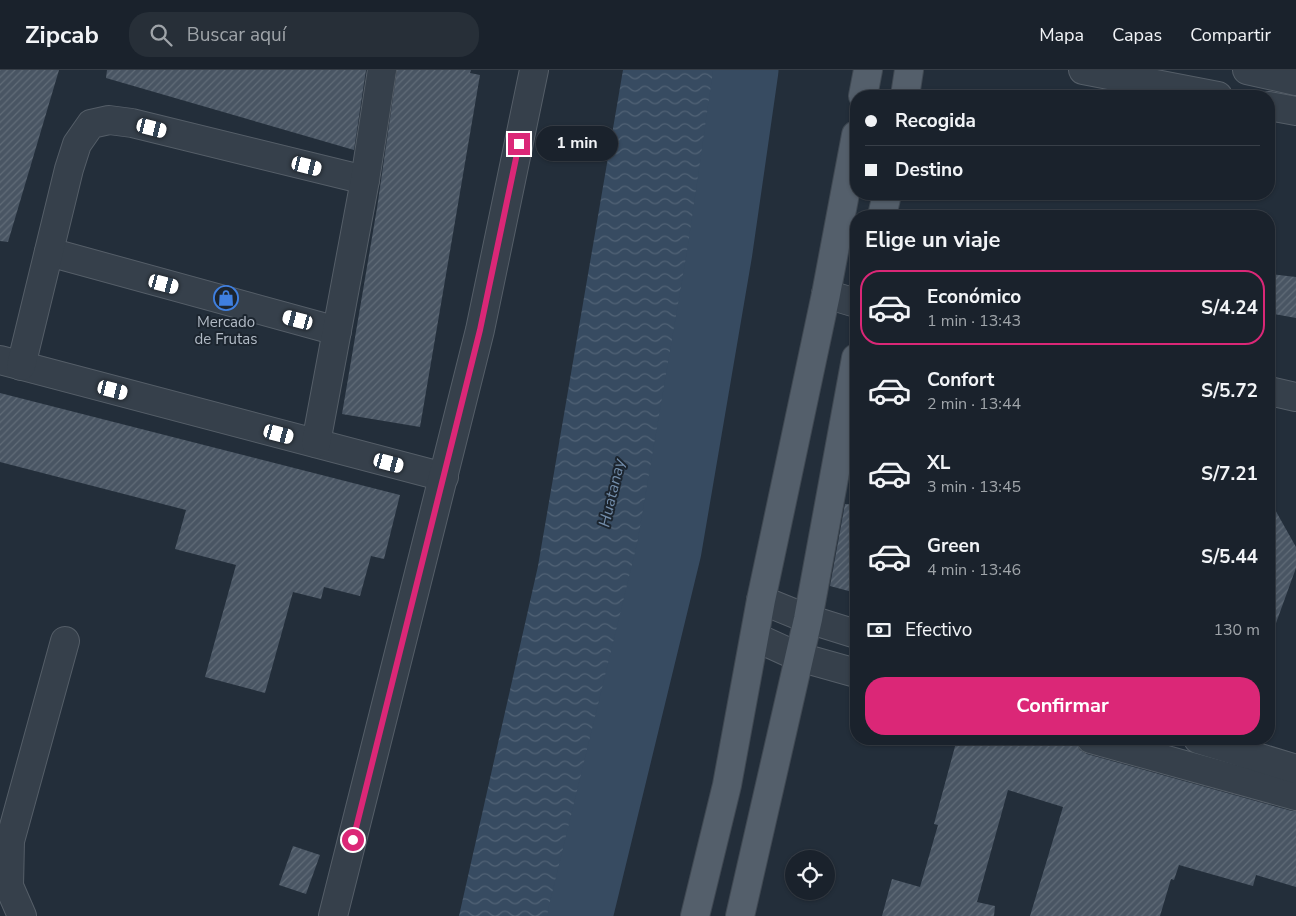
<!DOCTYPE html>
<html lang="es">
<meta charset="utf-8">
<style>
:root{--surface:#1a222c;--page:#272f38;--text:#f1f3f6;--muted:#9fa4a9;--line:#383f48;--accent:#db2777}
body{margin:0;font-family:"Nunito Sans",sans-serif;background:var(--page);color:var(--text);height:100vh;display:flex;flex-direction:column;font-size:19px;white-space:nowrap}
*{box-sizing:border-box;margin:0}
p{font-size:16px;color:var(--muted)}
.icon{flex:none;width:28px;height:28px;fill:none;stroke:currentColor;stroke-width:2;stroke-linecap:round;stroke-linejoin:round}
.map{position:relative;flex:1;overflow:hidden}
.details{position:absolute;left:850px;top:140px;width:425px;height:535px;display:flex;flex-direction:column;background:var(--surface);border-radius:20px;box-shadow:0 1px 4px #0004,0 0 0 1px var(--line)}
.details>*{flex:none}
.top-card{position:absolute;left:850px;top:20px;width:425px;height:110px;border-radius:20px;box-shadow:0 1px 4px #0004,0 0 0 1px var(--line);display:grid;align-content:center;height:110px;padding:0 15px;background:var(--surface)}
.controls{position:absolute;left:785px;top:780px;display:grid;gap:10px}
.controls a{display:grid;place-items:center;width:50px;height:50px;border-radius:50%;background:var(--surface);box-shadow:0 1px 4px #0004,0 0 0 1px var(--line);font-size:25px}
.end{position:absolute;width:22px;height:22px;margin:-11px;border:6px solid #db2777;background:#fff;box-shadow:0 0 0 2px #fff}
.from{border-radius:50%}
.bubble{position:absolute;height:35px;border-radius:18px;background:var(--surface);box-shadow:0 1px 4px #0004,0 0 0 1px var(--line);font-size:16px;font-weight:700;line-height:35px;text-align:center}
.car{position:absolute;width:15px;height:30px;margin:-15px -8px;border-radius:6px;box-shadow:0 0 4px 1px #0007;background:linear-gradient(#fff 24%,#345 0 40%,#fff 0 76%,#345 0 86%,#fff 0)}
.top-card b{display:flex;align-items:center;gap:18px;height:48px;font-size:19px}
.top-card b+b{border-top:1px solid var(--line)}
.top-card i{width:12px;height:12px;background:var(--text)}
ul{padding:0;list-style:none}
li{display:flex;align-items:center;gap:15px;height:75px;margin:0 10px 8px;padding:0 5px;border:2px solid transparent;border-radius:20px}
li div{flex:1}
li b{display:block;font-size:19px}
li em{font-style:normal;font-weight:700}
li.selected{border-color:var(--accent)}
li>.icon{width:45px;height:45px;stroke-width:1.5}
h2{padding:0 15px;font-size:22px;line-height:60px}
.pay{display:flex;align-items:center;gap:12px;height:55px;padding:0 15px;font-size:19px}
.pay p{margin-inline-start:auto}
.action{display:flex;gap:10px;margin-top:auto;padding:10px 15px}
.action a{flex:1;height:58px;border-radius:20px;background:var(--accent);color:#fff;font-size:20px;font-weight:700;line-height:58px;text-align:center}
header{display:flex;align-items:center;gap:30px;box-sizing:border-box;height:70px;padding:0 25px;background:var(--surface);border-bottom:1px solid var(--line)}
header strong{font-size:24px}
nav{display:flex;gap:28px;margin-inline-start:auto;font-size:18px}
.search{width:350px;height:45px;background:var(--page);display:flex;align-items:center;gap:12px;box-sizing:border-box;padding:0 18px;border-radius:20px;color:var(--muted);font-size:19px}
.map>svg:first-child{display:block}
.water{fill:url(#water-waves)}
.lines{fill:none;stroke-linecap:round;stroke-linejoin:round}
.river{stroke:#374b61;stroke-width:65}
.building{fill:url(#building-hatch)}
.minor-casing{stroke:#555e68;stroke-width:30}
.major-casing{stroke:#404953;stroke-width:30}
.minor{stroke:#36404b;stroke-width:28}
.major{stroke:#545f6b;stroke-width:28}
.route{stroke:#db2777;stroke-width:6}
.labels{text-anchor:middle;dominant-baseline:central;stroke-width:4;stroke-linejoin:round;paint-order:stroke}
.poi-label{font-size:15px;fill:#b2bbc6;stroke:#1c252f}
.water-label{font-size:16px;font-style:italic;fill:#738daa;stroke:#1c252f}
</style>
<header>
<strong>Zipcab</strong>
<div class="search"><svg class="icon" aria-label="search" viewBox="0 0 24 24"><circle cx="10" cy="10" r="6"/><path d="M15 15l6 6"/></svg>Buscar aquí</div>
<nav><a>Mapa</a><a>Capas</a><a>Compartir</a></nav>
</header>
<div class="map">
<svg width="1296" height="846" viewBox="0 0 1296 846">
<defs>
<pattern id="water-waves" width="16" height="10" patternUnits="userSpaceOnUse" patternTransform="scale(1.25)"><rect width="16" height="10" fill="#374b61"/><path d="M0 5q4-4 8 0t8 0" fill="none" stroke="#526376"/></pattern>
<pattern id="building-hatch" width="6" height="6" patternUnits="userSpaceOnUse" patternTransform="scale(1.25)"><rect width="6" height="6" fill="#495563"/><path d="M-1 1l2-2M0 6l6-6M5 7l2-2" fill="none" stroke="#616c78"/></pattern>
</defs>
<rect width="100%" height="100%" fill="#232e3a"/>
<path class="water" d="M 623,0 L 746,0 L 720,181 L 669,480 L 580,846 L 459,846 L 538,496 Z"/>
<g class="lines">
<path class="river" d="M 580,846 L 669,480 L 720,181 L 746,0"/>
</g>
<g class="building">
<path d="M 0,0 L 59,0 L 8,172 L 0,171 Z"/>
<path d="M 107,0 L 366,0 L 354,80 L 106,8 Z"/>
<path d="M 397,0 L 471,0 L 470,3 L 480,5 L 420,357 L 342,344 L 377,138 Z"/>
<path d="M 1269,204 L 1296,207 L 1296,248 L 1269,243 Z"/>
<path d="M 0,323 L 400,425 L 384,489 L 371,486 L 360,526 L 324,517 L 321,529 L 293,522 L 265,623 L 205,607 L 236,495 L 175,479 L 186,440 L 0,392 Z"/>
<path d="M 1269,429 L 1296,477 L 1296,498 L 1272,564 L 1269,563 Z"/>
<path d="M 845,434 L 856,435 L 856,523 L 830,516 Z"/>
<path d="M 957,669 L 1066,669 L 1076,672 L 1080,680 L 1087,684 L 1292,741 L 1296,741 L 1296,817 L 1256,805 L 1253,816 L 1179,795 L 1174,810 L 1171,809 L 1160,846 L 1030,846 L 1063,737 L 1008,720 L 977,832 L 995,836 L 994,846 L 882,846 L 892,809 L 920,817 L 938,755 L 934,754 Z"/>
<path d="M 293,776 L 320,785 L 306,824 L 279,815 Z"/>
</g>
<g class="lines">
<defs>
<g id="minor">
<path d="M 1083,0 L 1218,26"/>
<path d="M 1247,0 L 1296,11"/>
<path d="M 1269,36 L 1296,41"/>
<path d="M 49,182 L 337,261"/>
<path d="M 826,224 L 856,233"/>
<path d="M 0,290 L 444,407"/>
<path d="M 21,296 L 69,99 L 77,74 L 91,54 L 109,50 L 132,53 L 365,110"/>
<path d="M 1269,321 L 1296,327"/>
<path d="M 316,373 L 365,110 L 382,0"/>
<path d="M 761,530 L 808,549 L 856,564"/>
<path d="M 755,567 L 799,587 L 856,603"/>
<path d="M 1091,669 L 1296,726"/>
<path d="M 1198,669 L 1296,699"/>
<path d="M 22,846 L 9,816 L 10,771 L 65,571"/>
<path d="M 333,846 L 480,260 L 534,0"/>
</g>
<g id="major">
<path d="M 863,26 L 868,0"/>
<path d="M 905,26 L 909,0"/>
<path d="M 882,146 L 887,124"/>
<path d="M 695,846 L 727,715 L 761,530 L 826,224 L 856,65"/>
<path d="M 740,846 L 808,549 L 856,288"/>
</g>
</defs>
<use href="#minor" class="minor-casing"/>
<use href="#major" class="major-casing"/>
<use href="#minor" class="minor"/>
<use href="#major" class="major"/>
</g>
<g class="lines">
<path class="route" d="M 353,770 L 480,260 L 519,74"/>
</g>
<defs>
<symbol id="shop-ring" viewBox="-11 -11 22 22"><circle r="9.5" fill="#1c252f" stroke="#3f7fe0" stroke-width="1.5"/><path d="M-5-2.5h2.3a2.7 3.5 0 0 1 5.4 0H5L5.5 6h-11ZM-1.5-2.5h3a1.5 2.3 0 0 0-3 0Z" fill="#3f7fe0"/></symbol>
</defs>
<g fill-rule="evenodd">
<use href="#shop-ring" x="212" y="214" width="28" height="28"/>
</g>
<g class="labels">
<g class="poi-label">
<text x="226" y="252">Mercado<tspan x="226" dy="17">de Frutas</tspan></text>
</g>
<g class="water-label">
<text transform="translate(612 423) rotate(-77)">Huatanay</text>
</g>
</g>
</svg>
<div class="controls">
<a><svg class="icon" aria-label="locate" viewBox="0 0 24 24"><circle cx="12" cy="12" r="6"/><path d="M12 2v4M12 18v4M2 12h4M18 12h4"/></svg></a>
</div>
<i class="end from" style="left:353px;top:770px"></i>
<i class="end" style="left:519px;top:74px"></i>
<div class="bubble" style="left:536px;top:56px;width:82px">1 min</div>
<i class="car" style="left:152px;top:58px;rotate:104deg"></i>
<i class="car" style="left:307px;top:96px;rotate:104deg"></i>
<i class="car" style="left:164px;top:214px;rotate:105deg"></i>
<i class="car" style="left:298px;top:250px;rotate:285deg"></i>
<i class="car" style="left:113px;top:320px;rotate:104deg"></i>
<i class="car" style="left:279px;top:364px;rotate:105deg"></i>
<i class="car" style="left:389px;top:393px;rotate:105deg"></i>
<div class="top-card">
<b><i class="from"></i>Recogida</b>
<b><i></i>Destino</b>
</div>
<section class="details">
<h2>Elige un viaje</h2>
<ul>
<li class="selected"><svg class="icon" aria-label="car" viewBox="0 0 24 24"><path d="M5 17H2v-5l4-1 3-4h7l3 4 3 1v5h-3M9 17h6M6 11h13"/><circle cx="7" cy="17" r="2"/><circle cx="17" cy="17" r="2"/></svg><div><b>Económico</b><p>1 min · 13:43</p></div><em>S/4.24</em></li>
<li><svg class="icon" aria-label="car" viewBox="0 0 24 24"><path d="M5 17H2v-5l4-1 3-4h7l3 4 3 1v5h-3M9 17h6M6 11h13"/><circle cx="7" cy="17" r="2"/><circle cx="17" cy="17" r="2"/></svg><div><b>Confort</b><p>2 min · 13:44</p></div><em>S/5.72</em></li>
<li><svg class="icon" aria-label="car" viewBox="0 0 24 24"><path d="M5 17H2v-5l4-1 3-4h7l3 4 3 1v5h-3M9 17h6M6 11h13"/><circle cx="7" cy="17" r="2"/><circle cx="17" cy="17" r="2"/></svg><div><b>XL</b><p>3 min · 13:45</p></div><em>S/7.21</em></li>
<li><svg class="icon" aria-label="car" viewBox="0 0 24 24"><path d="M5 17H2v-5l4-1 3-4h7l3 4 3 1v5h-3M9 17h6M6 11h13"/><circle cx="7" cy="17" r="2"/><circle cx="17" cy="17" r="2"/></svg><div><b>Green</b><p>4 min · 13:46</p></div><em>S/5.44</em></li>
</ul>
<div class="pay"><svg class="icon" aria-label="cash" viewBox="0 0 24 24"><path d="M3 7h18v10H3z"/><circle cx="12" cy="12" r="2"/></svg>Efectivo<p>130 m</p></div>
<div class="action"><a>Confirmar</a></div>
</section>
</div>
